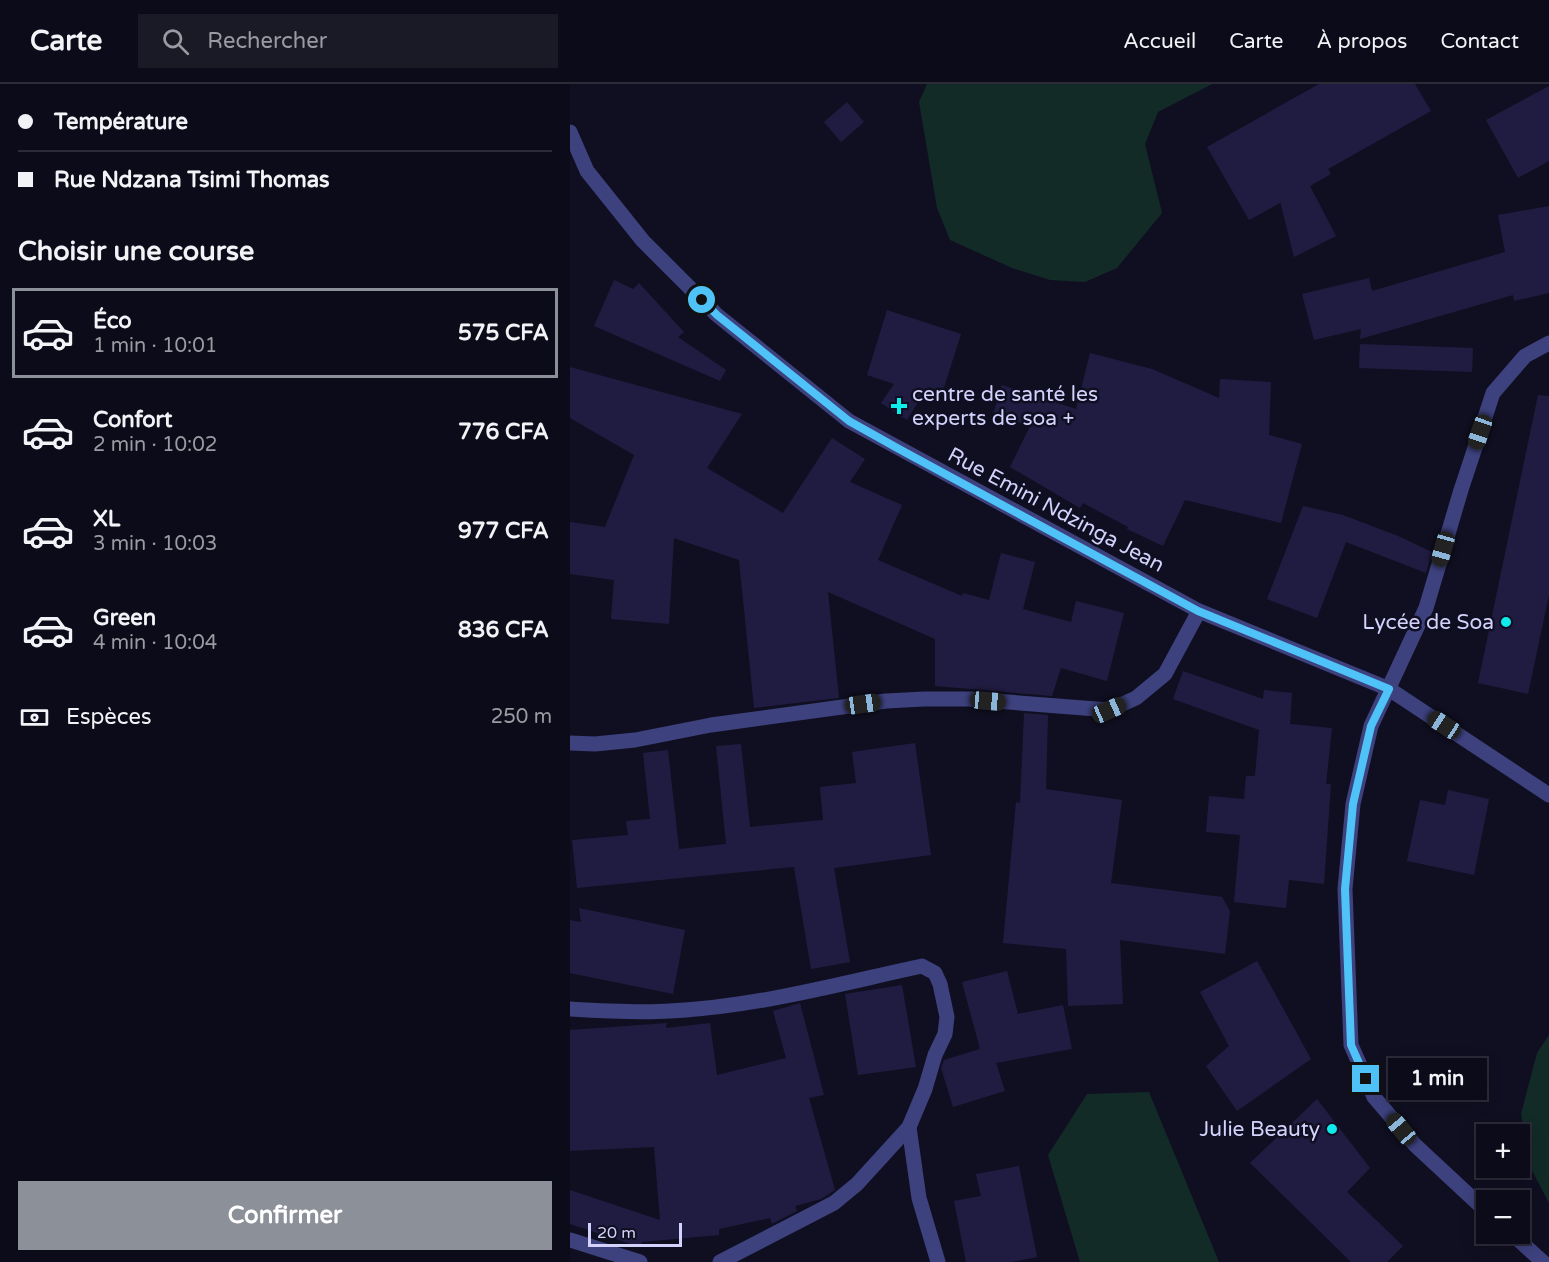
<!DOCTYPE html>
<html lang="fr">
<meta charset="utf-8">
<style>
:root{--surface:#0c0b19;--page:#1a1926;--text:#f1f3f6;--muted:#9a9ba2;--line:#2c2b38;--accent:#8c9099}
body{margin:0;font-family:"Varela Round",sans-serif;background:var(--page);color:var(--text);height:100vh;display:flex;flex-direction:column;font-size:22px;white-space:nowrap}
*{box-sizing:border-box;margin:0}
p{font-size:20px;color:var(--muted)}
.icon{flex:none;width:33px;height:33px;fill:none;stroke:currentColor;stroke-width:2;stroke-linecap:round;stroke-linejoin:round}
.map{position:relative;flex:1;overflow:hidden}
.panel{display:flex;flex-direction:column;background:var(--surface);width:570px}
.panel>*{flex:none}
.hud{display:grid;align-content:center;height:132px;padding:0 18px;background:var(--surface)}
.fabs{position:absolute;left:906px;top:1040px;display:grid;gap:12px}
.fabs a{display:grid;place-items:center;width:54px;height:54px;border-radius:0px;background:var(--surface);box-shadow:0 3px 15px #0003,0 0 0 2px var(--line);font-size:30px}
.scale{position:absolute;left:18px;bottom:15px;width:94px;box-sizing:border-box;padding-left:6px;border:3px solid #d2d2fc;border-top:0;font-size:16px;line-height:21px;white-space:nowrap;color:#d2d2fc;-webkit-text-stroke:4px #100f21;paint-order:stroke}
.end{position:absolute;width:27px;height:27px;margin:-14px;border:8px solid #4fc3f7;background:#111;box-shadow:0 0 0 3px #111}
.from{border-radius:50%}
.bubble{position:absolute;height:42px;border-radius:0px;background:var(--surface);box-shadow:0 3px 15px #0003,0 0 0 2px var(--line);font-size:20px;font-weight:700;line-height:42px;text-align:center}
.car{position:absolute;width:18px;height:36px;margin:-18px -9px;border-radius:8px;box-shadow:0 0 4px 2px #0007;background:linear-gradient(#222 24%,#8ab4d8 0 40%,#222 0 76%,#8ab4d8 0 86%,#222 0)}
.hud b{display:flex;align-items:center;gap:21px;height:57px;font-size:22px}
.hud b+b{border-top:2px solid var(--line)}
.hud i{width:15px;height:15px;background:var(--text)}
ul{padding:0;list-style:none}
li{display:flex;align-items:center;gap:18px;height:90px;margin:0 12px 9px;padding:0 6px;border:3px solid transparent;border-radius:0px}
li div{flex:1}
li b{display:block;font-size:22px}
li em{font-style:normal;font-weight:700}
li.current{border-color:var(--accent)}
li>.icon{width:54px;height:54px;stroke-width:1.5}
h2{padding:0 18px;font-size:27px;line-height:72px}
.pay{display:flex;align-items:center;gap:15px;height:66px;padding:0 18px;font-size:22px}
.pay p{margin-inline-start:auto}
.cta{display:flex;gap:12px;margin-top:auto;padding:12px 18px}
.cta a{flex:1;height:69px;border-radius:0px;background:var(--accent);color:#fff;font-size:24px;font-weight:700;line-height:69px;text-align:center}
header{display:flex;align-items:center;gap:36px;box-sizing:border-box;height:84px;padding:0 30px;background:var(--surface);border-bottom:2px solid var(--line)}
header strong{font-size:28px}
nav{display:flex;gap:33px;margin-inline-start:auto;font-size:21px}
.search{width:420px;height:54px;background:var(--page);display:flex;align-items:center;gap:15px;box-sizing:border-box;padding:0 21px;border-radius:0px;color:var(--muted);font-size:22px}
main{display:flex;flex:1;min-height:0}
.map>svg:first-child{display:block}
.green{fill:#122b27}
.building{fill:#201c41}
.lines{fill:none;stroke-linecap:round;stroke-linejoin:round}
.minor{stroke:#3d417d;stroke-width:15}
.route{stroke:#4fc3f7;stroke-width:8}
.poi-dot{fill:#0febea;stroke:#100f21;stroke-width:2}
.labels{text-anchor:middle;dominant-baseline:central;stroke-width:5;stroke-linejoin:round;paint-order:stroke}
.poi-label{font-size:21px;fill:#d2d2fc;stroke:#100f21;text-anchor:end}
.street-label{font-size:21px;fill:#d2d2fc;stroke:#100f21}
</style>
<header>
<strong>Carte</strong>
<div class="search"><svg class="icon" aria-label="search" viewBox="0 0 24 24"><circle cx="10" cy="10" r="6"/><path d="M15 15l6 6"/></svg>Rechercher</div>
<nav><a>Accueil</a><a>Carte</a><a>À propos</a><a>Contact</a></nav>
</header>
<main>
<section class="panel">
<div class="hud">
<b><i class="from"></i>Température</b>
<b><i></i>Rue Ndzana Tsimi Thomas</b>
</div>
<h2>Choisir une course</h2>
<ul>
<li class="current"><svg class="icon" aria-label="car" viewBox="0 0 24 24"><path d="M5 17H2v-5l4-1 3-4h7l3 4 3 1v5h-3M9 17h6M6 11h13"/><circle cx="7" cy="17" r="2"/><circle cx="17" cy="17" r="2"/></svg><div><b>Éco</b><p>1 min · 10:01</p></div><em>575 CFA</em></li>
<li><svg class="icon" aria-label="car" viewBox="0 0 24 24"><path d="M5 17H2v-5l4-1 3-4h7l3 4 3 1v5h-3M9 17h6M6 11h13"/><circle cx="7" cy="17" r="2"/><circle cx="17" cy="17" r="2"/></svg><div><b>Confort</b><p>2 min · 10:02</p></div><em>776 CFA</em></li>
<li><svg class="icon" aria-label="car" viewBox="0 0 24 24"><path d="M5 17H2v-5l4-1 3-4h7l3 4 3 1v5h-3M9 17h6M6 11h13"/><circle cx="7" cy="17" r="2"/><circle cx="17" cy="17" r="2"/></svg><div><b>XL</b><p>3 min · 10:03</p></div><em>977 CFA</em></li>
<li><svg class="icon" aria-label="car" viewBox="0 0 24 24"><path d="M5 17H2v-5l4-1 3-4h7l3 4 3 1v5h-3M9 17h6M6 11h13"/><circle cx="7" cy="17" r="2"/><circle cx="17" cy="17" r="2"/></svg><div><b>Green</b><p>4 min · 10:04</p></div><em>836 CFA</em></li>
</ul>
<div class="pay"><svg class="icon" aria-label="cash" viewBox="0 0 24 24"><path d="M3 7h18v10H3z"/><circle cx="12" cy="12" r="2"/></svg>Espèces<p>250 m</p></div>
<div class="cta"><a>Confirmer</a></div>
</section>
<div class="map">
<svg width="979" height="1178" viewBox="0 0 979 1178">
<rect width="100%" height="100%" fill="#100f21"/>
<g class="green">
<path d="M 357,0 L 642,0 L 588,28 L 575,60 L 592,129 L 547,184 L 515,198 L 480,196 L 442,184 L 380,156 L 367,124 L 349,18 Z"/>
<path d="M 979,951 L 979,1119 L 959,1081 L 951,1030 L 967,969 Z"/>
<path d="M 579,1008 L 649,1178 L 510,1178 L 478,1071 L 517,1010 Z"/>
</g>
<g class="building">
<path d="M 749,0 L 845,0 L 861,27 L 758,85 L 761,90 L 740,102 L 766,152 L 724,173 L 710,117 L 710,119 L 679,136 L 637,63 Z"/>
<path d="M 979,2 L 979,77 L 948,94 L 916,36 Z"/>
<path d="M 277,18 L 294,38 L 271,58 L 254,38 Z"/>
<path d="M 979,122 L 979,209 L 944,217 L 943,211 L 790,255 L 791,245 L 744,256 L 732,210 L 799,194 L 802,207 L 935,168 L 928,131 Z"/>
<path d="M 44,196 L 63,205 L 69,199 L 114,248 L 108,253 L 156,286 L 150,297 L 24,242 Z"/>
<path d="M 317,226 L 391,250 L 372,310 L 356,305 L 337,336 L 311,319 L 324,300 L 297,291 Z"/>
<path d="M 790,260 L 903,264 L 902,288 L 789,284 Z"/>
<path d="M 520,269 L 582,285 L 649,314 L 650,295 L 701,298 L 699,351 L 732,360 L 711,439 L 615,416 L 593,462 L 557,445 L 558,443 L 513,419 L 510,424 L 440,383 L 460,342 L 423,330 L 432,301 L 506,325 Z"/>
<path d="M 0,283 L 172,330 L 137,384 L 213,429 L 262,354 L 295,375 L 280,398 L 332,421 L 308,476 L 392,512 L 393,509 L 419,516 L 431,469 L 465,478 L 453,525 L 501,538 L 506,517 L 554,529 L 537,597 L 491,584 L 482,612 L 365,602 L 365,555 L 258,508 L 269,614 L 184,624 L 169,476 L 104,454 L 99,540 L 41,535 L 44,496 L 0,490 L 0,438 L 35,443 L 64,371 L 0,334 Z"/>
<path d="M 968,311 L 979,312 L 979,511 L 958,610 L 908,599 Z"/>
<path d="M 733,422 L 773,431 L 828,452 L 862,468 L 856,489 L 776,458 L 747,534 L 697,515 Z"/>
<path d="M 613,587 L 693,615 L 694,606 L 722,609 L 720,640 L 762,644 L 756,700 L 761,700 L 754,800 L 719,796 L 716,824 L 664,818 L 670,751 L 636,748 L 639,712 L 674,715 L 676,692 L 685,692 L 689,646 L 603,615 Z"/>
<path d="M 454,629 L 478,631 L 476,705 L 552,716 L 541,799 L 652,813 L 660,827 L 655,870 L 550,856 L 553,920 L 498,922 L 496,865 L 433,859 L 446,718 L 450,719 Z"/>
<path d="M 345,659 L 361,771 L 264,784 L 280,878 L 241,885 L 224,783 L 7,804 L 2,756 L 58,751 L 56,737 L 80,735 L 73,669 L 98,666 L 109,765 L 156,760 L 146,662 L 171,660 L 180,743 L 253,736 L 250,703 L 286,699 L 282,668 Z"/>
<path d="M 878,706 L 919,715 L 904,791 L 837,777 L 850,716 L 875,721 Z"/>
<path d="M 9,824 L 115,846 L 103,910 L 0,889 L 0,836 L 11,838 Z"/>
<path d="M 687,877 L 741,975 L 667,1027 L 636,982 L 659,962 L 630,908 Z"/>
<path d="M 437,887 L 448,930 L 493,921 L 502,965 L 426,979 L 435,1007 L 383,1023 L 371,984 L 374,976 L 410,965 L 392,898 Z"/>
<path d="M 332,901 L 346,983 L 288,991 L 275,910 Z"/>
<path d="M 230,919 L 254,1011 L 239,1014 L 265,1106 L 251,1115 L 225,1122 L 227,1127 L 202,1140 L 200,1134 L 149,1145 L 149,1151 L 72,1158 L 70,1163 L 0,1140 L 0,1106 L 90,1136 L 84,1063 L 0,1067 L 0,946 L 97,939 L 96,944 L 140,939 L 147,991 L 216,974 L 203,927 Z"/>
<path d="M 747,1015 L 800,1084 L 777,1108 L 833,1162 L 817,1178 L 781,1178 L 680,1079 Z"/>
<path d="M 449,1082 L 467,1173 L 442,1178 L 396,1178 L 384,1117 L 411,1112 L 406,1090 Z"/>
</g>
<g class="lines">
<g class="minor">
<path d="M 0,48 L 17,87 L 73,157 L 147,231 L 279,337 L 629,527 L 819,605 L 979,711"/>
<path d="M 0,659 L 25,660 L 65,656 L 141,641 L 316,617 L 354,615 L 399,615 L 539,626 L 566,614 L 595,590 L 629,527"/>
<path d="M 0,925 C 33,927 67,929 100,927 C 185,923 269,900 352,882 L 365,889 L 370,900 L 377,933 L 375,950 L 365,971 L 355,1005 L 339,1043 L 287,1100 L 264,1119 L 150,1178"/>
<path d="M 339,1043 L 349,1114 L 368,1178"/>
<path d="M 916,1127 L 845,1061 L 804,1013 L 781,961 L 775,805 L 783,720 L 801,642 L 856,524 L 891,406 L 923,309 L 955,272 L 979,259"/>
<path d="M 941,1149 L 973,1178"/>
<path d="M 0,1156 L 70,1178"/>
</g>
</g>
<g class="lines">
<path class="route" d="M 132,216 L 147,231 L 279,337 L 329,365 L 628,527 L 819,605 L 801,642 L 783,720 L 775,805 L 781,961 L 796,995"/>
</g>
<g class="poi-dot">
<path d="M326 313h6v6h6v6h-6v6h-6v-6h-6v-6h6z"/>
<circle cx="936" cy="538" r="6"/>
<circle cx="762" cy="1045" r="6"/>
</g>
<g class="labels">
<g class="poi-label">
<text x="342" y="310" text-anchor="start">centre de santé les<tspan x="342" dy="24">experts de soa +</tspan></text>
<text x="924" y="538">Lycée de Soa</text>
<text x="750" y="1045">Julie Beauty</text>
</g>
<g class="street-label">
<text transform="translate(486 426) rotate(28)">Rue Emini Ndzinga Jean</text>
</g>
</g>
</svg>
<div class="fabs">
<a>+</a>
<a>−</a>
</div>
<div class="scale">20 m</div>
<i class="end from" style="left:132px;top:216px"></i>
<i class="end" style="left:796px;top:995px"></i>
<div class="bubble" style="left:818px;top:974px;width:99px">1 min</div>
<i class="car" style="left:910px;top:348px;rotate:199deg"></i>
<i class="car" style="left:873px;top:465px;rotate:196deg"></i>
<i class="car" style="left:418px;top:617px;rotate:95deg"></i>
<i class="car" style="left:293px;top:620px;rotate:82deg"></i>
<i class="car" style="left:539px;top:626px;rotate:66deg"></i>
<i class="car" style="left:874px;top:641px;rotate:303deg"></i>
<i class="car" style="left:831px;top:1045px;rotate:320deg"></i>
</div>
</main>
